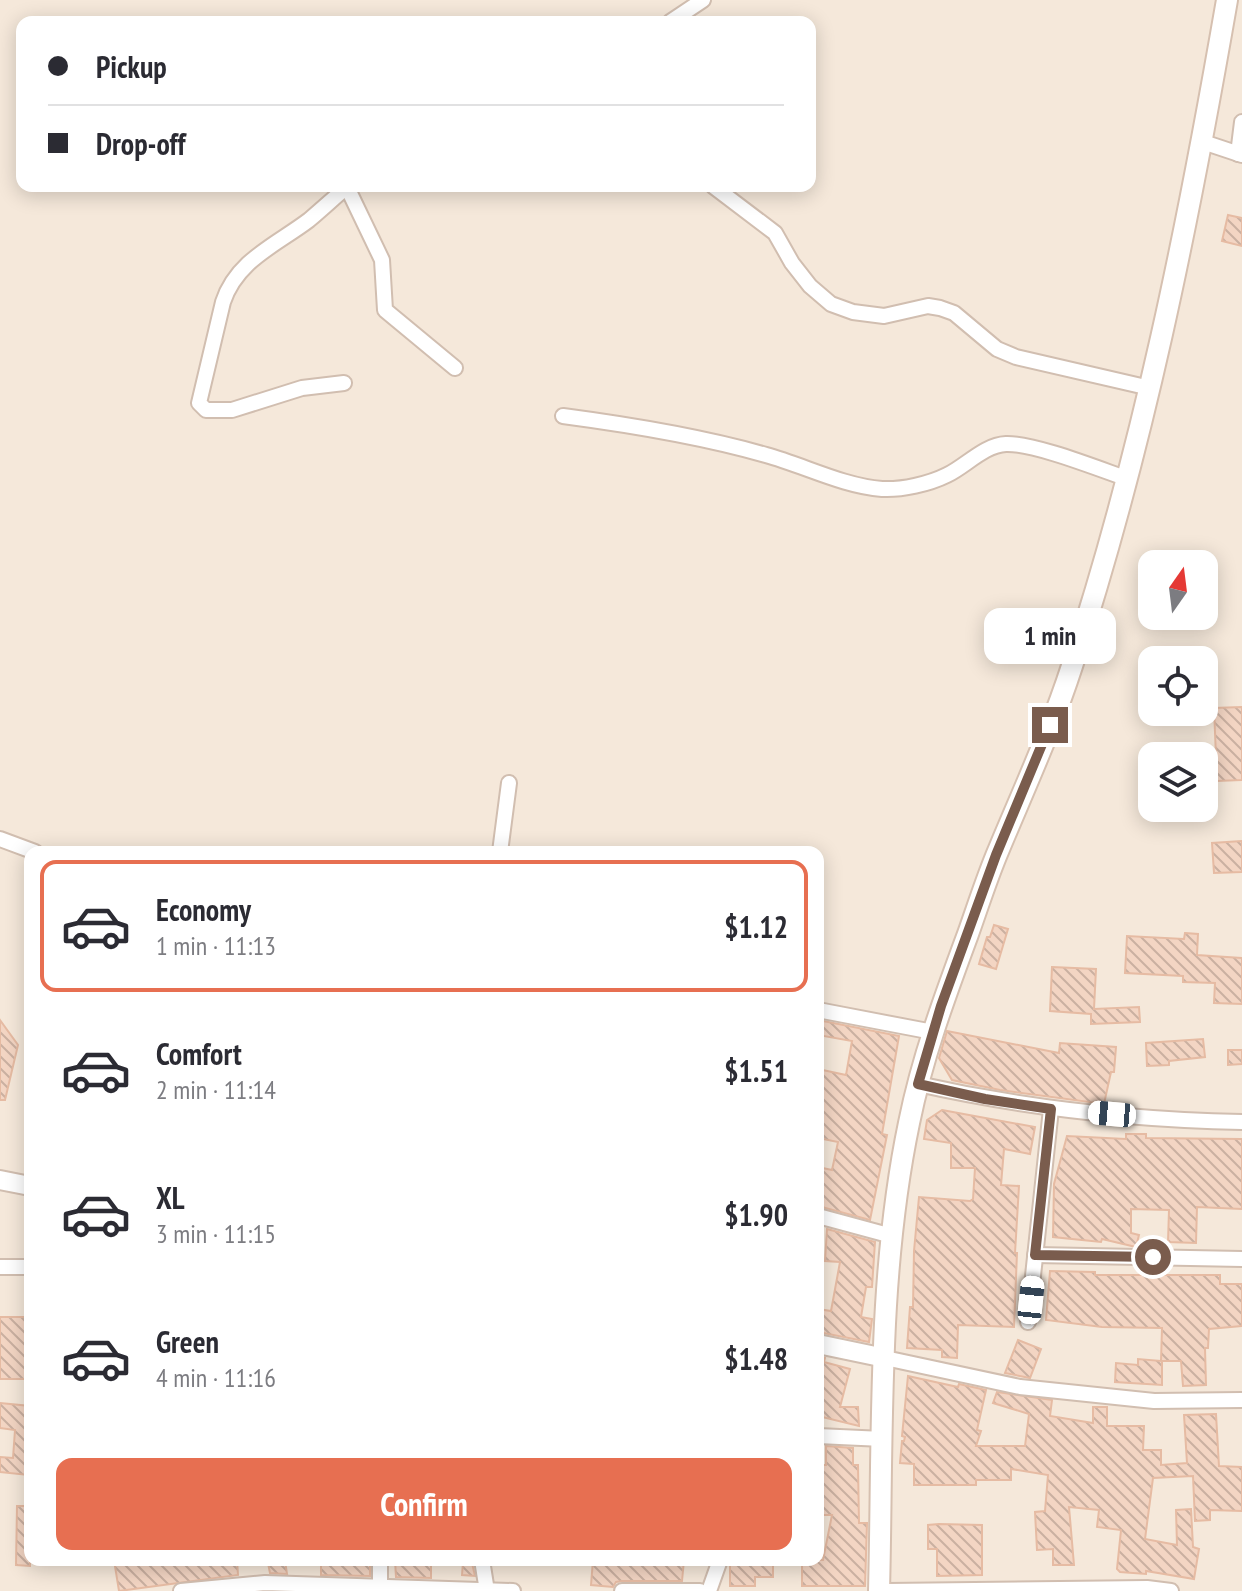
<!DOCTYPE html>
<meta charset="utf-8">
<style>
:root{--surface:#fff;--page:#f7f7f7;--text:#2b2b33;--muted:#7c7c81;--line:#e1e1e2;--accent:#e76f51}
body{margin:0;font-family:"PT Sans Narrow",sans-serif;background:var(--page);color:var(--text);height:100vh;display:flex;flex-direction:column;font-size:30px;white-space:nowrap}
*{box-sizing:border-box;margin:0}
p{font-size:26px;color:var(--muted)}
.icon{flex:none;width:44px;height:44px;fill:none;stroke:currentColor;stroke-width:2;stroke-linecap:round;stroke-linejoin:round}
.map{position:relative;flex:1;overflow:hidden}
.details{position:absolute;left:24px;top:846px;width:800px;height:720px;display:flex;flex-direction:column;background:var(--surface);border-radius:16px;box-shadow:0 4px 20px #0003}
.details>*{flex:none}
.guide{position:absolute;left:16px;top:16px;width:800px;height:176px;border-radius:16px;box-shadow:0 4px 20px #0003;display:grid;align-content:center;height:176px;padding:0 32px;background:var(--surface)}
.needle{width:52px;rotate:14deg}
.buttons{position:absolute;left:1138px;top:550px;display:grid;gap:16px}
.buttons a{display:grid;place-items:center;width:80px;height:80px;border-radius:16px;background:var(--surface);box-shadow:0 4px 20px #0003;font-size:40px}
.end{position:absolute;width:36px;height:36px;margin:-18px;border:10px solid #7a5c4d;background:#fff;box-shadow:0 0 0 4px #fff}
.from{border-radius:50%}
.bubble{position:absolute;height:56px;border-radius:16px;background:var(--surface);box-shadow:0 4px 20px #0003;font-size:26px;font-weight:800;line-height:56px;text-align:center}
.car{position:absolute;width:24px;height:48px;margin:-24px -12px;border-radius:10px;box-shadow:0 0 6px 2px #0007;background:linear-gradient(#fff 24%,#345 0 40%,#fff 0 76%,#345 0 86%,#fff 0)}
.guide b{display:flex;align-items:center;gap:28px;height:76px;font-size:30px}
.guide b+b{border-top:2px solid var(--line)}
.guide i{width:20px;height:20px;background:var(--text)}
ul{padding:14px 0 0;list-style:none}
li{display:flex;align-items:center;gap:24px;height:132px;margin:0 16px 12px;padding:0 16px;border:4px solid transparent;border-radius:16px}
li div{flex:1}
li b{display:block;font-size:30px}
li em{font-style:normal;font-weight:800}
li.current{border-color:var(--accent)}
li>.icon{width:72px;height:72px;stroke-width:1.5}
.primary-button{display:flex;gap:16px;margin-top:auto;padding:16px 32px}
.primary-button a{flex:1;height:92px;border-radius:16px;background:var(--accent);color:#fff;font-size:32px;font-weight:800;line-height:92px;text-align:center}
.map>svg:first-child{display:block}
.residential{fill:#f5e8da;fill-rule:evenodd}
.building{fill:url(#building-back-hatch);stroke:#e6bba3;stroke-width:2}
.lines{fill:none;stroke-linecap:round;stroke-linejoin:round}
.minor-casing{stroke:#d1beb0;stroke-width:18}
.tertiary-casing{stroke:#d1beb0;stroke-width:22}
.secondary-casing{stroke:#d6c0b0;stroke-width:24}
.minor{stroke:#fff;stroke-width:14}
.tertiary{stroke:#fff;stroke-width:18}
.secondary{stroke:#fff;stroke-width:20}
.route{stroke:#7a5c4d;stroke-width:10}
</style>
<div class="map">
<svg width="1242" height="1591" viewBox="0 0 1242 1591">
<defs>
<pattern id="building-back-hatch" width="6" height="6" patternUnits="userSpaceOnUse" patternTransform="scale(2)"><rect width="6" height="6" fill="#f3d5c3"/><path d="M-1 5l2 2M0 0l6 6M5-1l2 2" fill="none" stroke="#cab0a1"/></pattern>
</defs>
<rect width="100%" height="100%" fill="#fdf6ec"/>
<path class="residential" d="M 0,0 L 1242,0 L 1242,1591 L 0,1591 ZM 22,22 L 810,22 L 810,186 L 22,186 ZM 1152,564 L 1204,564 L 1204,616 L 1152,616 ZM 1152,660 L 1204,660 L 1204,712 L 1152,712 ZM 1152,756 L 1204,756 L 1204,808 L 1152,808 ZM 30,852 L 818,852 L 818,1560 L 30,1560 Z"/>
<g class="building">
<path d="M 1228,215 L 1242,218 L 1242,246 L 1222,241 Z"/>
<path d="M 1242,707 L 1242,780 L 1217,781 L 1214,708 Z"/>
<path d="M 1242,841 L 1242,872 L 1214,873 L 1212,843 Z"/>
<path d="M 994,925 L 1008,929 L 996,969 L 979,964 L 987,937 L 990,937 Z"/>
<path d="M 1185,933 L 1198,934 L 1197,955 L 1242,958 L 1242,1004 L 1214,1003 L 1215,983 L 1183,982 L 1183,976 L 1125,973 L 1127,936 L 1184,939 Z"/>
<path d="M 1052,967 L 1096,969 L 1094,1009 L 1139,1007 L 1140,1022 L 1091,1024 L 1091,1014 L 1050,1011 Z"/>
<path d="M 0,1020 L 18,1045 L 5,1100 L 0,1100 Z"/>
<path d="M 818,1020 L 899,1036 L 882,1134 L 887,1135 L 870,1220 L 818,1206 L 818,1167 L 832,1170 L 838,1142 L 818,1138 L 818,1069 L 846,1075 L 852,1041 L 818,1035 Z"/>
<path d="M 947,1031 L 1059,1053 L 1060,1043 L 1116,1047 L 1114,1072 L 1111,1072 L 1104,1104 L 1000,1090 L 952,1080 L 939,1058 Z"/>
<path d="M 1203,1039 L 1205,1057 L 1169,1061 L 1169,1065 L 1147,1066 L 1146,1043 Z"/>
<path d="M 1228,1050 L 1242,1050 L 1242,1064 L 1228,1065 Z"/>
<path d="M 942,1110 L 1035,1127 L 1030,1154 L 1004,1149 L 1001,1185 L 1019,1186 L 1015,1253 L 1017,1253 L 1014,1327 L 958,1325 L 957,1358 L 942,1357 L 942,1350 L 907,1348 L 910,1307 L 913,1307 L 914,1251 L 919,1197 L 970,1201 L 973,1199 L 975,1168 L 951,1168 L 951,1143 L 924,1139 L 927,1120 Z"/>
<path d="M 1126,1134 L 1146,1134 L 1146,1138 L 1242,1139 L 1242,1209 L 1197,1207 L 1196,1243 L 1168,1242 L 1169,1210 L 1131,1209 L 1131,1233 L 1139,1235 L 1136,1247 L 1102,1239 L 1101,1242 L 1053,1237 L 1054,1184 L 1067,1136 L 1126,1139 Z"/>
<path d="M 827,1229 L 875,1242 L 872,1287 L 866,1287 L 861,1317 L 872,1319 L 869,1342 L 818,1332 L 818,1309 L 831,1311 L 840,1262 L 825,1261 Z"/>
<path d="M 1050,1271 L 1095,1272 L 1095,1275 L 1220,1275 L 1220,1284 L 1242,1284 L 1242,1326 L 1209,1329 L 1208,1348 L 1205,1348 L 1206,1385 L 1183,1386 L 1181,1361 L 1162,1361 L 1162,1385 L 1115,1382 L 1116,1363 L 1138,1365 L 1138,1359 L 1161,1361 L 1162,1328 L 1102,1327 L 1046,1320 Z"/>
<rect x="0" y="1317" width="30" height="62"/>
<path d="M 1018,1340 L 1041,1349 L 1030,1378 L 1005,1373 Z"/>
<path d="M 818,1356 L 825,1358 L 824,1362 L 850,1369 L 840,1407 L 858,1407 L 859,1426 L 818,1416 Z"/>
<path d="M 908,1376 L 958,1387 L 959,1384 L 986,1390 L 977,1430 L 981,1431 L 976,1446 L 1025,1446 L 1029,1414 L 993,1403 L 997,1392 L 1052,1400 L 1050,1416 L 1093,1423 L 1093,1407 L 1107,1407 L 1107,1426 L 1144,1426 L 1143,1450 L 1161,1450 L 1161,1465 L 1187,1463 L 1184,1415 L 1216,1414 L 1219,1466 L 1242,1467 L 1242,1511 L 1210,1510 L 1210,1520 L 1195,1521 L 1193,1476 L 1153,1478 L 1145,1539 L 1177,1545 L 1176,1510 L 1191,1509 L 1193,1547 L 1199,1549 L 1194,1579 L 1146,1571 L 1146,1574 L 1120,1572 L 1117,1569 L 1121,1530 L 1097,1527 L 1099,1510 L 1069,1507 L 1074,1565 L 1053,1565 L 1053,1549 L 1037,1550 L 1035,1512 L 1045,1511 L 1048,1475 L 1011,1469 L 1011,1480 L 976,1480 L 976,1485 L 914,1485 L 914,1464 L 900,1463 L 902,1441 L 904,1441 L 905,1437 L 902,1436 Z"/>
<path d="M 0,1403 L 30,1406 L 28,1475 L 0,1472 L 0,1457 L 13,1458 L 15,1430 L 0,1428 Z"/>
<path d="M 826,1446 L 853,1448 L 853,1465 L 858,1465 L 859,1523 L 867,1523 L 865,1586 L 802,1586 L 802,1560 L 823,1560 L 832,1515 L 818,1515 L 818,1465 L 826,1465 Z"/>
<path d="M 17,1506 L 30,1506 L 30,1566 L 16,1565 Z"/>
<path d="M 939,1524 L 982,1525 L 982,1575 L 937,1576 L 937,1549 L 928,1549 L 928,1525 Z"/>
<path d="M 114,1560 L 177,1560 L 177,1563 L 237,1560 L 238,1575 L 119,1591 Z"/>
<path d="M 321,1560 L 370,1560 L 370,1576 L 321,1575 Z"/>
<path d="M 395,1560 L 431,1560 L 431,1578 L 396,1577 Z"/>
<path d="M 593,1560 L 684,1560 L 682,1581 L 622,1581 L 616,1582 L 613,1587 L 591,1585 Z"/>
<path d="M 730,1560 L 773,1561 L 773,1577 L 755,1577 L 755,1586 L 730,1586 Z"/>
<path d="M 285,1561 L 287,1574 L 270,1573 L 268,1563 Z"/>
<path d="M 463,1562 L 472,1563 L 475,1576 L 462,1575 Z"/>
</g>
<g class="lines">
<defs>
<g id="minor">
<path d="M 670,22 L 703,0"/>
<path d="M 1203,142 L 1242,155"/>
<path d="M 1238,154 L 1242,122"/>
<path d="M 713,186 L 775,233 L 792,263 L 810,286 L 831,304 L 853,312 L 884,316 L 928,306 L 940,308 L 954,313 L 997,349 L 1016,357 L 1150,388"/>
<path d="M 347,187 L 382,260 L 385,310 L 455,368"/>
<path d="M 344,383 L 302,388 L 232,410 L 206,410 L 199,403 L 223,302 C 237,260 276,245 309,220 C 322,209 335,197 348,186"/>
<path d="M 563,416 C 631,425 700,436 766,455 C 803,465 843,486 882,489 C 902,490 929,484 947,475 C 966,466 984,445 1006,444 C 1034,443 1099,469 1128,479"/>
<path d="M 0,839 L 35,852"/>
<path d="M 500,852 L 509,783"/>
<path d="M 818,1010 L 933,1032"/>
<path d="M 918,1084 C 1025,1108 1133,1120 1242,1122"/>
<path d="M 818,1216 L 892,1236"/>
<path d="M 1035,1255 L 1242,1259"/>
<path d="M 0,1267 L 30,1267"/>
<path d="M 1028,1322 L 1051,1109"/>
<path d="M 885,1358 L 1020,1387 L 1154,1401 L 1242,1400"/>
<path d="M 818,1436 L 883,1439"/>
<path d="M 380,1560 L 380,1587"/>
<path d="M 482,1560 L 487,1591"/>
<path d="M 181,1591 L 265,1583 L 513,1591"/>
<path d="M 622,1591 L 700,1591"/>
<path d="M 709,1591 L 720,1560"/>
<path d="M 887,1591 L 1147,1588 L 1171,1591"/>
</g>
<g id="tertiary">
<path d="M 0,1180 L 30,1186"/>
<path d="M 818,1344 L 885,1358"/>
</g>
<path id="secondary" d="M 879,1591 C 883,1436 877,1276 909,1123 C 922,1058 945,996 968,934 C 978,906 987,877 999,849 C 1024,789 1052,728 1072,666 C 1143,449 1188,225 1227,0"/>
</defs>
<use href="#minor" class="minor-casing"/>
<use href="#tertiary" class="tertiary-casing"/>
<use href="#secondary" class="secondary-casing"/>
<use href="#minor" class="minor"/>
<use href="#tertiary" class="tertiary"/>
<use href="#secondary" class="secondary"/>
</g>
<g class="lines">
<path class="route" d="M 1050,725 L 996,855 L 941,1006 L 918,1084 L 985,1099 L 1051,1109 L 1035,1255 L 1153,1257"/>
</g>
</svg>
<div class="buttons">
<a><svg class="needle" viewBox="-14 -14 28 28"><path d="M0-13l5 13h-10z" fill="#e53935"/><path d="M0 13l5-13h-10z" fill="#7c7c81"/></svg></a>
<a><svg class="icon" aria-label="locate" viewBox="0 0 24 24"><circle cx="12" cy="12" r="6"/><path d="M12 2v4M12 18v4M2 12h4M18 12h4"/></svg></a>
<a><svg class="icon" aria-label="layers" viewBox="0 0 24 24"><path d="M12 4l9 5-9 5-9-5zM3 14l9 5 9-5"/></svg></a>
</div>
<i class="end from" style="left:1153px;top:1257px"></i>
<i class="end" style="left:1050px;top:725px"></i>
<div class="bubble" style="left:984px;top:608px;width:132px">1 min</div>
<i class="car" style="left:1112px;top:1114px;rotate:275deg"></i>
<i class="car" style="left:1031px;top:1300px;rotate:6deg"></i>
<div class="guide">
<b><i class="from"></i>Pickup</b>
<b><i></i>Drop-off</b>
</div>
<section class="details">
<ul>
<li class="current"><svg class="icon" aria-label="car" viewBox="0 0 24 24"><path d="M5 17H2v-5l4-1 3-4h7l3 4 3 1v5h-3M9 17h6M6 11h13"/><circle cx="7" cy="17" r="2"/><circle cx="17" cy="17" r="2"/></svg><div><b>Economy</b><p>1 min · 11:13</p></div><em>$1.12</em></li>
<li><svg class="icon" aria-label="car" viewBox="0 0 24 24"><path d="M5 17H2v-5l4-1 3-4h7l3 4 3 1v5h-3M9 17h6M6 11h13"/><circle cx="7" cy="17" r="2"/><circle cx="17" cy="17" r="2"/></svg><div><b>Comfort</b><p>2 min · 11:14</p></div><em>$1.51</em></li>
<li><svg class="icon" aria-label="car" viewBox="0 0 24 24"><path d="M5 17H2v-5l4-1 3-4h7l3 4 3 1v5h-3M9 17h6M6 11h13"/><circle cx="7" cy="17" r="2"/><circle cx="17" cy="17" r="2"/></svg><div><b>XL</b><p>3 min · 11:15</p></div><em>$1.90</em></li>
<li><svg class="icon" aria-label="car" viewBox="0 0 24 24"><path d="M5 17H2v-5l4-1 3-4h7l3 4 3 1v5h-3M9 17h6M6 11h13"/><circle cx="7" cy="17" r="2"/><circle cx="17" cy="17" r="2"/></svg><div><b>Green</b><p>4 min · 11:16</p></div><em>$1.48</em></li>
</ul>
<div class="primary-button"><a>Confirm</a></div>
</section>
</div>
